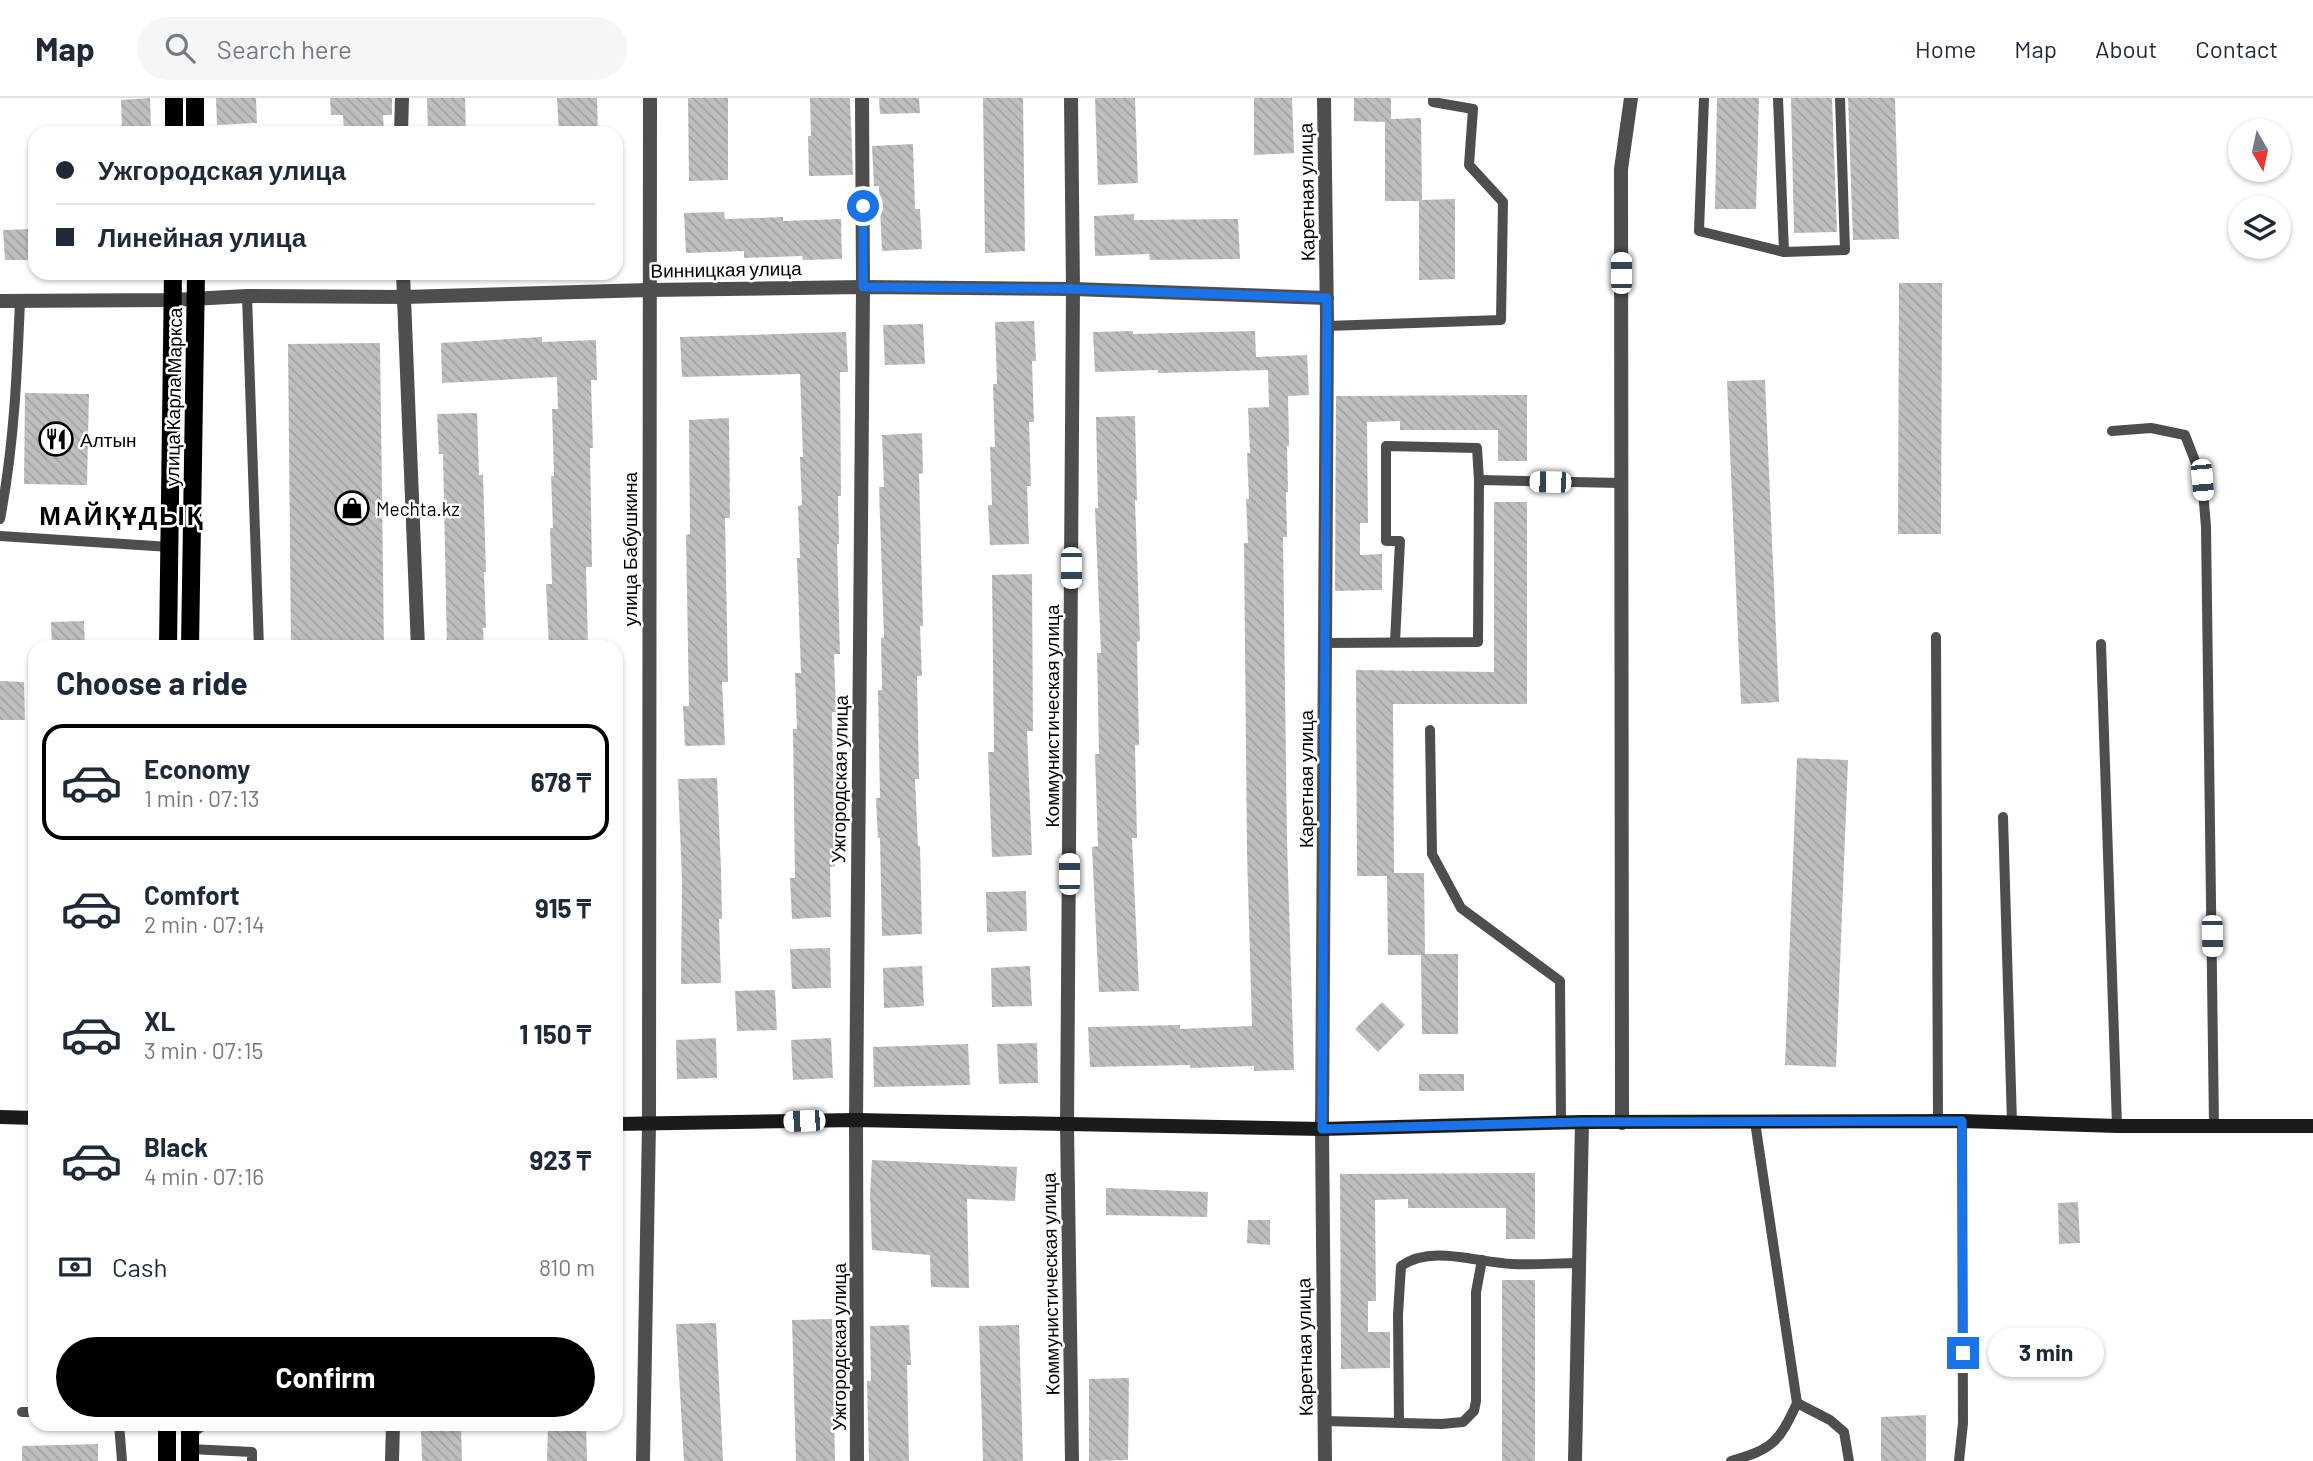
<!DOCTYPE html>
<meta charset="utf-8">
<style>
:root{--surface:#fff;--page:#f6f6f7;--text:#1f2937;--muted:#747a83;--line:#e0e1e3;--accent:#000}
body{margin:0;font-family:Barlow,sans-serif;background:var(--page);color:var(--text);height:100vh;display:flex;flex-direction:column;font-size:26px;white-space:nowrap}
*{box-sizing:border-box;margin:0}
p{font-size:23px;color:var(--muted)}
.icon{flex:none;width:38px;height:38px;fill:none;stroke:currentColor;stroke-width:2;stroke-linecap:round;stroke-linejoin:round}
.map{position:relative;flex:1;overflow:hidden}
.side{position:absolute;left:28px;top:542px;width:595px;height:791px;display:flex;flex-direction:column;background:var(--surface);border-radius:21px;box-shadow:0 2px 5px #0004}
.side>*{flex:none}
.guide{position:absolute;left:28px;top:28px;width:595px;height:154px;border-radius:21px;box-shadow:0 2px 5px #0004;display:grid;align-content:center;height:154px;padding:0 28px;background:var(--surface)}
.needle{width:46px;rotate:171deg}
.tools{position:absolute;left:2228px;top:21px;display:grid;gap:14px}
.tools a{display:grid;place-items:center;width:63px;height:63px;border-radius:50%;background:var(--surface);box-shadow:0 2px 5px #0004;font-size:35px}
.end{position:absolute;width:32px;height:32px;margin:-16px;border:9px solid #1a73e8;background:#fff;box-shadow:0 0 0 4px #fff}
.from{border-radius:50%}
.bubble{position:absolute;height:49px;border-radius:24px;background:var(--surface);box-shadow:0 2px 5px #0004;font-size:23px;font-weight:700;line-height:49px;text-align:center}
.car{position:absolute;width:21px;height:42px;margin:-21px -10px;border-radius:9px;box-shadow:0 0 5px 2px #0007;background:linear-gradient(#fff 24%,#345 0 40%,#fff 0 76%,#345 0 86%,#fff 0)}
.guide b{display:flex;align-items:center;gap:24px;height:66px;font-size:26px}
.guide b+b{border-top:2px solid var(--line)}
.guide i{width:18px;height:18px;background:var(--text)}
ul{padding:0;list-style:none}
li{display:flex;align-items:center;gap:21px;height:116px;margin:0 14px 10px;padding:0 14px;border:4px solid transparent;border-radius:21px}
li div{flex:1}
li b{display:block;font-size:26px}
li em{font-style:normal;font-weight:700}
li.active{border-color:var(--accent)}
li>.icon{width:63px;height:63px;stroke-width:1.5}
h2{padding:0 28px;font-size:32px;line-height:84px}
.pay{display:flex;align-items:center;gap:18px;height:77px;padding:0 28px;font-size:26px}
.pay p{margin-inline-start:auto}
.action{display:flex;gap:14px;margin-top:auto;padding:14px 28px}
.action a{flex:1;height:80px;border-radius:42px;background:var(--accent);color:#fff;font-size:28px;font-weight:700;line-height:80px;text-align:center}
header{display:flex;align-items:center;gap:42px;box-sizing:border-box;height:98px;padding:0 35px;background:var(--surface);border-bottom:2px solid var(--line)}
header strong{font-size:33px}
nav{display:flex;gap:38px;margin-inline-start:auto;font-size:24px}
.search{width:490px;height:63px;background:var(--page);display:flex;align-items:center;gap:18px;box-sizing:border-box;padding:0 24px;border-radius:38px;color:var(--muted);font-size:26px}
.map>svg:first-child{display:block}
.building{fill:url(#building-back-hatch)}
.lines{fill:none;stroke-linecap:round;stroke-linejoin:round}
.service{stroke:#4e4e4e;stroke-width:10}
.minor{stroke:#4e4e4e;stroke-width:14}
.tertiary{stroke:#4e4e4e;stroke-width:14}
.secondary{stroke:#1b1b1b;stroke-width:14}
.primary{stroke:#000;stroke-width:18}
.route{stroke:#1a73e8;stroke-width:9}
.labels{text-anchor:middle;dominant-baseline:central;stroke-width:5;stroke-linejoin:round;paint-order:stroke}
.street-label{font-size:19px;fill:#000;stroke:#fff}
.poi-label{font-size:19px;fill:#000;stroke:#fff;text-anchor:start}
.district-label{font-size:26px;font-weight:bold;letter-spacing:2px;fill:#000;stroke:#fff}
</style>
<header>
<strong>Map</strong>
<div class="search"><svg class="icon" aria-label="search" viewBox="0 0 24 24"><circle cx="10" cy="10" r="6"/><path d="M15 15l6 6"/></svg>Search here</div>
<nav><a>Home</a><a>Map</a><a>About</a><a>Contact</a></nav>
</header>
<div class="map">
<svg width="2313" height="1363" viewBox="0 0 2313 1363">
<defs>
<pattern id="building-back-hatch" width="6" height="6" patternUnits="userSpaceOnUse" patternTransform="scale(1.75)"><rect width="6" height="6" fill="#bebebe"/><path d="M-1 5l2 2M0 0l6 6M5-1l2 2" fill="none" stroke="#a2a2a2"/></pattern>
</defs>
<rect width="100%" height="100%" fill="#fff"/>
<g class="building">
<path d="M 150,0 L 151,31 L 122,32 L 121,2 Z"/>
<path d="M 216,0 L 256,0 L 257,25 L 217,27 Z"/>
<path d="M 330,0 L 392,0 L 392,17 L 383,17 L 384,35 L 344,35 L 343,17 L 331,17 Z"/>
<path d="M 427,0 L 465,0 L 466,35 L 428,35 Z"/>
<path d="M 557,0 L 597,0 L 598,35 L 559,35 Z"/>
<path d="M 688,0 L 728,0 L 728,82 L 689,83 Z"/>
<path d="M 810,0 L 850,0 L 853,77 L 809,78 L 808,38 L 811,38 Z"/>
<path d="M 879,0 L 919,0 L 920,15 L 880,16 Z"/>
<path d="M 983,0 L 1023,0 L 1025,153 L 985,155 Z"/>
<path d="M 1095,0 L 1135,0 L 1138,85 L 1098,87 Z"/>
<path d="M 1254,0 L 1292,0 L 1294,55 L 1254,57 Z"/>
<path d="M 1354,0 L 1391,0 L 1391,21 L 1421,20 L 1422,102 L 1455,101 L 1455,181 L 1419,182 L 1419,103 L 1385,103 L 1385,24 L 1354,23 Z"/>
<path d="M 1717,0 L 1759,0 L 1756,111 L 1715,111 Z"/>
<path d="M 1791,0 L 1832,0 L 1837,134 L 1794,135 Z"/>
<path d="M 1848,0 L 1895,0 L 1899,141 L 1853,142 Z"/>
<path d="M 913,46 L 915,111 L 920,111 L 922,151 L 882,153 L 879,88 L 874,88 L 872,48 Z"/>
<path d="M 724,114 L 725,121 L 783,119 L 783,123 L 841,121 L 842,161 L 803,162 L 802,158 L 744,160 L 744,153 L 686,155 L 684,115 Z"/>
<path d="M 1134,116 L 1134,122 L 1238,121 L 1240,161 L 1150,162 L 1149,156 L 1095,158 L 1094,118 Z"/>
<path d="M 32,131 L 33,162 L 5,162 L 3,132 Z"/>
<path d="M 1899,185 L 1942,185 L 1941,436 L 1898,436 Z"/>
<path d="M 1034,223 L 1036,263 L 1032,263 L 1034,324 L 1029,324 L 1031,388 L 1027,388 L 1029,446 L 990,447 L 988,407 L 992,407 L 990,349 L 995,349 L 993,286 L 997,286 L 995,224 Z"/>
<path d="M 923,226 L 925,266 L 885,267 L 883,227 Z"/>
<path d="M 1133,233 L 1133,236 L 1255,233 L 1256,259 L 1307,257 L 1309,297 L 1288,298 L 1289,348 L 1287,348 L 1288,394 L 1286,394 L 1287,439 L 1283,439 L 1287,742 L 1294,972 L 1254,973 L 1254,968 L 1190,970 L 1190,967 L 1090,969 L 1088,929 L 1180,927 L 1180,931 L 1252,928 L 1247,755 L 1244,445 L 1248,445 L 1246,401 L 1249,401 L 1247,355 L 1250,355 L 1248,310 L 1269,309 L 1268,272 L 1158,275 L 1158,272 L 1095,274 L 1093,234 Z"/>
<path d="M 846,234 L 848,274 L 840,274 L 841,398 L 838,398 L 839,446 L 837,446 L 840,556 L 834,556 L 836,614 L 832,614 L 835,768 L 830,769 L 831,819 L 792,821 L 790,780 L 795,780 L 793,631 L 797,631 L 795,575 L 801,575 L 797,460 L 800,460 L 798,408 L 802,407 L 800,359 L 803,359 L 800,276 L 682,279 L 680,239 Z"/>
<path d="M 542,239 L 542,244 L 596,242 L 597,282 L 591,282 L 593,350 L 590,350 L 592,469 L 586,469 L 588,550 L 549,550 L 546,486 L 552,486 L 550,430 L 553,430 L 551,378 L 554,378 L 552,311 L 558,311 L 557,279 L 442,285 L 441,245 Z"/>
<path d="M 380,245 L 384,550 L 291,550 L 288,246 Z"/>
<path d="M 1765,282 L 1779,604 L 1741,606 L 1727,283 Z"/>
<path d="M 25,295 L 89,296 L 87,387 L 24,386 Z"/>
<path d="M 1527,297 L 1527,363 L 1498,363 L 1498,332 L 1400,332 L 1400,323 L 1367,324 L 1368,425 L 1360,425 L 1360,457 L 1382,456 L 1382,492 L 1335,493 L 1336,298 Z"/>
<path d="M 477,315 L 479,377 L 483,377 L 486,474 L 484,474 L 486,530 L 483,530 L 484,550 L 447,550 L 443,356 L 439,356 L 437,316 Z"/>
<path d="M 1135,318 L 1137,402 L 1135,402 L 1140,543 L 1137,544 L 1139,647 L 1135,647 L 1137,740 L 1132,740 L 1139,893 L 1099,894 L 1092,749 L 1098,748 L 1095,656 L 1099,656 L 1097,555 L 1101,555 L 1095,410 L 1098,410 L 1096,319 Z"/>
<path d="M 729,320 L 730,420 L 725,420 L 728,584 L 722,584 L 725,647 L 685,648 L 683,608 L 689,608 L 686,437 L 690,436 L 689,322 Z"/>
<path d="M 922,335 L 923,375 L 919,376 L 923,528 L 920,528 L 922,578 L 917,578 L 919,681 L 915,681 L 918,748 L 920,748 L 922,836 L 882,838 L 880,740 L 878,740 L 876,700 L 880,700 L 878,592 L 882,592 L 881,540 L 884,539 L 879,389 L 884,389 L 882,337 Z"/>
<path d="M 1494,404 L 1527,404 L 1527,606 L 1393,606 L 1394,775 L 1424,775 L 1425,856 L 1458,856 L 1458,936 L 1422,936 L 1421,857 L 1388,857 L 1387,778 L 1357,778 L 1356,572 L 1494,574 Z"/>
<path d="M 1032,476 L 1033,633 L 1027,633 L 1032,757 L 992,759 L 988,654 L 994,654 L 992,477 Z"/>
<path d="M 84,523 L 85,550 L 52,550 L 51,524 Z"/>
<path d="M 0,583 L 24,584 L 25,622 L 0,622 Z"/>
<path d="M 1797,660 L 1848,662 L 1836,969 L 1785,967 Z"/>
<path d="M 717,680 L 721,771 L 722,821 L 719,821 L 721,885 L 681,886 L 682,783 L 678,681 Z"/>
<path d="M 1026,793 L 1027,833 L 987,834 L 986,794 Z"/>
<path d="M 830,850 L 831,890 L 792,891 L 790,851 Z"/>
<path d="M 922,868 L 924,908 L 884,910 L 883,870 Z"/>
<path d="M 1030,868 L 1032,908 L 992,909 L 991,870 Z"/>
<path d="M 775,892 L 777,932 L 737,933 L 735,893 Z"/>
<path d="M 1382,904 L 1405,927 L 1378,954 L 1355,931 Z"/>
<path d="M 716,940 L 717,980 L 677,981 L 676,942 Z"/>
<path d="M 831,940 L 833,980 L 793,982 L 791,942 Z"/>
<path d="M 1037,945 L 1038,985 L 999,986 L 997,946 Z"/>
<path d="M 968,946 L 970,987 L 874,989 L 873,949 Z"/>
<rect x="1419" y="976" width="45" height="17"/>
<path d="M 872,1062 L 1017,1069 L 1015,1103 L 967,1101 L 969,1190 L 931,1189 L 930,1157 L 872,1152 L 870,1096 Z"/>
<path d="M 1535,1075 L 1535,1141 L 1506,1141 L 1506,1110 L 1408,1110 L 1408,1101 L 1375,1102 L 1376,1203 L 1368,1203 L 1368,1234 L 1390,1234 L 1390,1270 L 1341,1271 L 1340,1076 Z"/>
<path d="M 1106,1090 L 1208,1094 L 1207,1119 L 1106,1117 Z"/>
<path d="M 2078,1104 L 2080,1145 L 2059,1146 L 2058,1105 Z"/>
<path d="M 1248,1122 L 1270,1122 L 1270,1147 L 1247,1145 Z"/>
<rect x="1502" y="1182" width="33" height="181"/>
<path d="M 832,1221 L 835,1363 L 796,1363 L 792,1222 Z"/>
<path d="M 716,1225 L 723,1363 L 684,1363 L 676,1226 Z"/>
<path d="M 909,1227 L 911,1267 L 907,1267 L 909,1363 L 869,1363 L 867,1283 L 871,1283 L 870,1228 Z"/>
<path d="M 1019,1227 L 1023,1363 L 983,1363 L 979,1228 Z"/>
<path d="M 1129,1280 L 1128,1362 L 1089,1363 L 1089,1281 Z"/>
<path d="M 1926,1317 L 1926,1363 L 1881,1363 L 1881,1319 Z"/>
<path d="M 548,1326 L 586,1326 L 587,1363 L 547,1363 Z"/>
<path d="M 461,1328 L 462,1363 L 422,1363 L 421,1330 Z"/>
<path d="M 98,1346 L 98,1363 L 22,1363 L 22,1348 Z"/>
</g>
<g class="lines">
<g class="service">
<path d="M 1704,0 L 1699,133 L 1784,154"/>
<path d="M 1778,0 L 1784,154 L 1845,152 L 1840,0"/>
<path d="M 247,198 L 259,550"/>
<path d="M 1327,228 L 1501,222 L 1503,104 L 1469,67 L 1473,11 L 1433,4 L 1433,0"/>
<path d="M 2112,333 L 2151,330 L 2185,337 L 2202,381 L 2206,429 L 2214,1028"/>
<path d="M 0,421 C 14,349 17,276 20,203"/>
<path d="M 0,438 L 170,449"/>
<path d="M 1936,539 L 1938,1023"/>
<path d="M 1395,544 L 1400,443 L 1386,443 L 1386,348 L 1477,350 L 1479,382"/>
<path d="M 1325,545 L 1478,544 L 1479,382 L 1621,385"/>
<path d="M 2101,546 L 2117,1028"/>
<path d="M 1430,632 L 1432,756 L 1461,810 L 1560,883 L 1561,1024"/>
<path d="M 2003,719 L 2012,1025"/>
<path d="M 1797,1305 L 1830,1322 L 1844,1334 L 1849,1363"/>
<path d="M 22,1314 L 35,1314"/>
<path d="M 1324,1323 L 1441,1326 L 1463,1324 L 1474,1313 L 1476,1303 L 1476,1194 L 1482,1162"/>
<path d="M 1399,1324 L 1398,1217 L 1401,1168 C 1432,1146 1478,1165 1513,1166 C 1535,1167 1558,1165 1579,1165"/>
<path d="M 119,1326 L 122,1363"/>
<path d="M 190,1337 L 205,1326"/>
<path d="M 190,1351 L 252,1354 L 252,1363"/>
<path d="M 1731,1363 C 1773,1351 1779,1344 1797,1305 L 1755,1024"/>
<path d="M 1959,1363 L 1963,1325 L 1962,1023"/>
</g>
<g class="minor">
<path d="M 1071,0 L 1073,191 L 1067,1027 L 1072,1363"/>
<path d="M 1324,0 L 1327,222 L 1322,1031 L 1325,1363"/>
<path d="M 401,35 L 402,0"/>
<path d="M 403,175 L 418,550"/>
<path d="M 0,203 L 173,202 L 247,198 L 404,199 L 649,192 L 863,189 L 1073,191 L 1327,200"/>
<path d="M 1622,1025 L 1621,71 L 1631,0"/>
<path d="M 392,1363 L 393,1326"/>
<path d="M 857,1363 L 856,1022 L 863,189 L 862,0"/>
<path d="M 1575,1363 L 1582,1024"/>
</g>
<path class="tertiary" d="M 643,1363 L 649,1026 L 650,0"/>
<g class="secondary">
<path d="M 0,1019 L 35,1020"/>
<path d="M 616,1026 L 856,1022 L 1322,1031 L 1582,1024 L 1962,1023 L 2117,1028 L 2313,1028"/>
</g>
<g class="primary">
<path d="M 195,0 L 195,35"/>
<path d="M 174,35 L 174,0"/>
<path d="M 168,550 L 173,175"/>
<path d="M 190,550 L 196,175"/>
<path d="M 167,1363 L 167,1326"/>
<path d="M 190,1363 L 190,1326"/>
</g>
</g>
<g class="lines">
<path class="route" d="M 863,108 L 863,189 L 1073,191 L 1327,200 L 1322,1031 L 1582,1024 L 1962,1023 L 1963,1255"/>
</g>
<defs>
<symbol id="restaurant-ring" viewBox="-11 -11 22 22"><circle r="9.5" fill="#fff" stroke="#000" stroke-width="1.5"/><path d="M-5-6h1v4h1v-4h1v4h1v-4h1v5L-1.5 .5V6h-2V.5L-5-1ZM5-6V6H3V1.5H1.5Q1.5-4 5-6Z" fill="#000"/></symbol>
<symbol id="shop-ring" viewBox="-11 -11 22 22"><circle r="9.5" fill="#fff" stroke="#000" stroke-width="1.5"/><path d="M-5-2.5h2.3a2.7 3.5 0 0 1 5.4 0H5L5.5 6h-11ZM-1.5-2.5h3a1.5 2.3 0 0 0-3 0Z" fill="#000"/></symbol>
</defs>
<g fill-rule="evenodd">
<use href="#restaurant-ring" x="37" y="322" width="38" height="38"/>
<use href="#shop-ring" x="333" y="391" width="38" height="38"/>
</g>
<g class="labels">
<g class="street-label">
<text transform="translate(1306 94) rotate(-91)">Каретная улица</text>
<text transform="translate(726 171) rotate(-1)">Винницкая улица</text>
<text transform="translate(173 299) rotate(-89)">улица Карла Маркса</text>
<text transform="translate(629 451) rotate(-90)">улица Бабушкина</text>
<text transform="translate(1051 618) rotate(-90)">Коммунистическая улица</text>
<text transform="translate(839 681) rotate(-89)">Ужгородская улица</text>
<text transform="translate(1305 681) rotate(-90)">Каретная улица</text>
<text transform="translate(1050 1186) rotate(-91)">Коммунистическая улица</text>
<text transform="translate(838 1249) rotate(-90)">Ужгородская улица</text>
<text transform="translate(1304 1249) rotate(-91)">Каретная улица</text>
</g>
<g class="poi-label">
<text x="80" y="341">Алтын</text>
<text x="376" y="410">Mechta.kz</text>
</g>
<g class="district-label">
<text x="122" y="416">МАЙҚҰДЫҚ</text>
</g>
</g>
</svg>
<div class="tools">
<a><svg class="needle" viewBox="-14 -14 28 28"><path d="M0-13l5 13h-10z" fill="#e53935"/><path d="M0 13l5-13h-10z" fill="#747a83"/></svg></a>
<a><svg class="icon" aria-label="layers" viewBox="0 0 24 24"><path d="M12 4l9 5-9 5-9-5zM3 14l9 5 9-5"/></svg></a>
</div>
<i class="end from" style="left:863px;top:108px"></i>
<i class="end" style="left:1963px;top:1255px"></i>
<div class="bubble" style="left:1988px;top:1230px;width:116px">3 min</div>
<i class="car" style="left:1621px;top:175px;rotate:0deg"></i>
<i class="car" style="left:2202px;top:382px;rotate:175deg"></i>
<i class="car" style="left:1550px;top:384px;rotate:271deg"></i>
<i class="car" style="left:1071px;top:470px;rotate:180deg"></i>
<i class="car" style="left:1069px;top:776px;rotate:0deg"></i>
<i class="car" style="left:2212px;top:838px;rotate:179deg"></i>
<i class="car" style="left:804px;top:1023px;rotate:268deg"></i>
<div class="guide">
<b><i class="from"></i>Ужгородская улица</b>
<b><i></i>Линейная улица</b>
</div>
<section class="side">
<h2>Choose a ride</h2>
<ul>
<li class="active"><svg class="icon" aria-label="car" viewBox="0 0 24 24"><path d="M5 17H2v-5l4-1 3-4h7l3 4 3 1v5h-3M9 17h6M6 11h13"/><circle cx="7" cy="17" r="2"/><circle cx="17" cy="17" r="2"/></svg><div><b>Economy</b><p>1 min · 07:13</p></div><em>678 ₸</em></li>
<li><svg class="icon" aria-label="car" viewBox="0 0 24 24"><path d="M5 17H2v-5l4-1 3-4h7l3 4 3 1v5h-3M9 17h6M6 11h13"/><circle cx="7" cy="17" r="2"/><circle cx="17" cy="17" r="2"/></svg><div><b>Comfort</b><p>2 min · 07:14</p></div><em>915 ₸</em></li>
<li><svg class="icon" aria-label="car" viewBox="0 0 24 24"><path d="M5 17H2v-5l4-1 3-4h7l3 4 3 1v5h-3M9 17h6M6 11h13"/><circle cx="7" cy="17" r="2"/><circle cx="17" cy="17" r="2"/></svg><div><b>XL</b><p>3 min · 07:15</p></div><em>1 150 ₸</em></li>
<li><svg class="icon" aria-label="car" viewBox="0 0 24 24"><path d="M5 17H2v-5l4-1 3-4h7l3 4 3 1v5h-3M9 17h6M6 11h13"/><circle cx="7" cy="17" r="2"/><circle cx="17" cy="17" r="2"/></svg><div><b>Black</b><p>4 min · 07:16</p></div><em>923 ₸</em></li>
</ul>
<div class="pay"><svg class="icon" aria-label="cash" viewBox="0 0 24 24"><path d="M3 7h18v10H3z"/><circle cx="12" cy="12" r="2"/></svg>Cash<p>810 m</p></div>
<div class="action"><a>Confirm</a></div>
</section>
</div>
